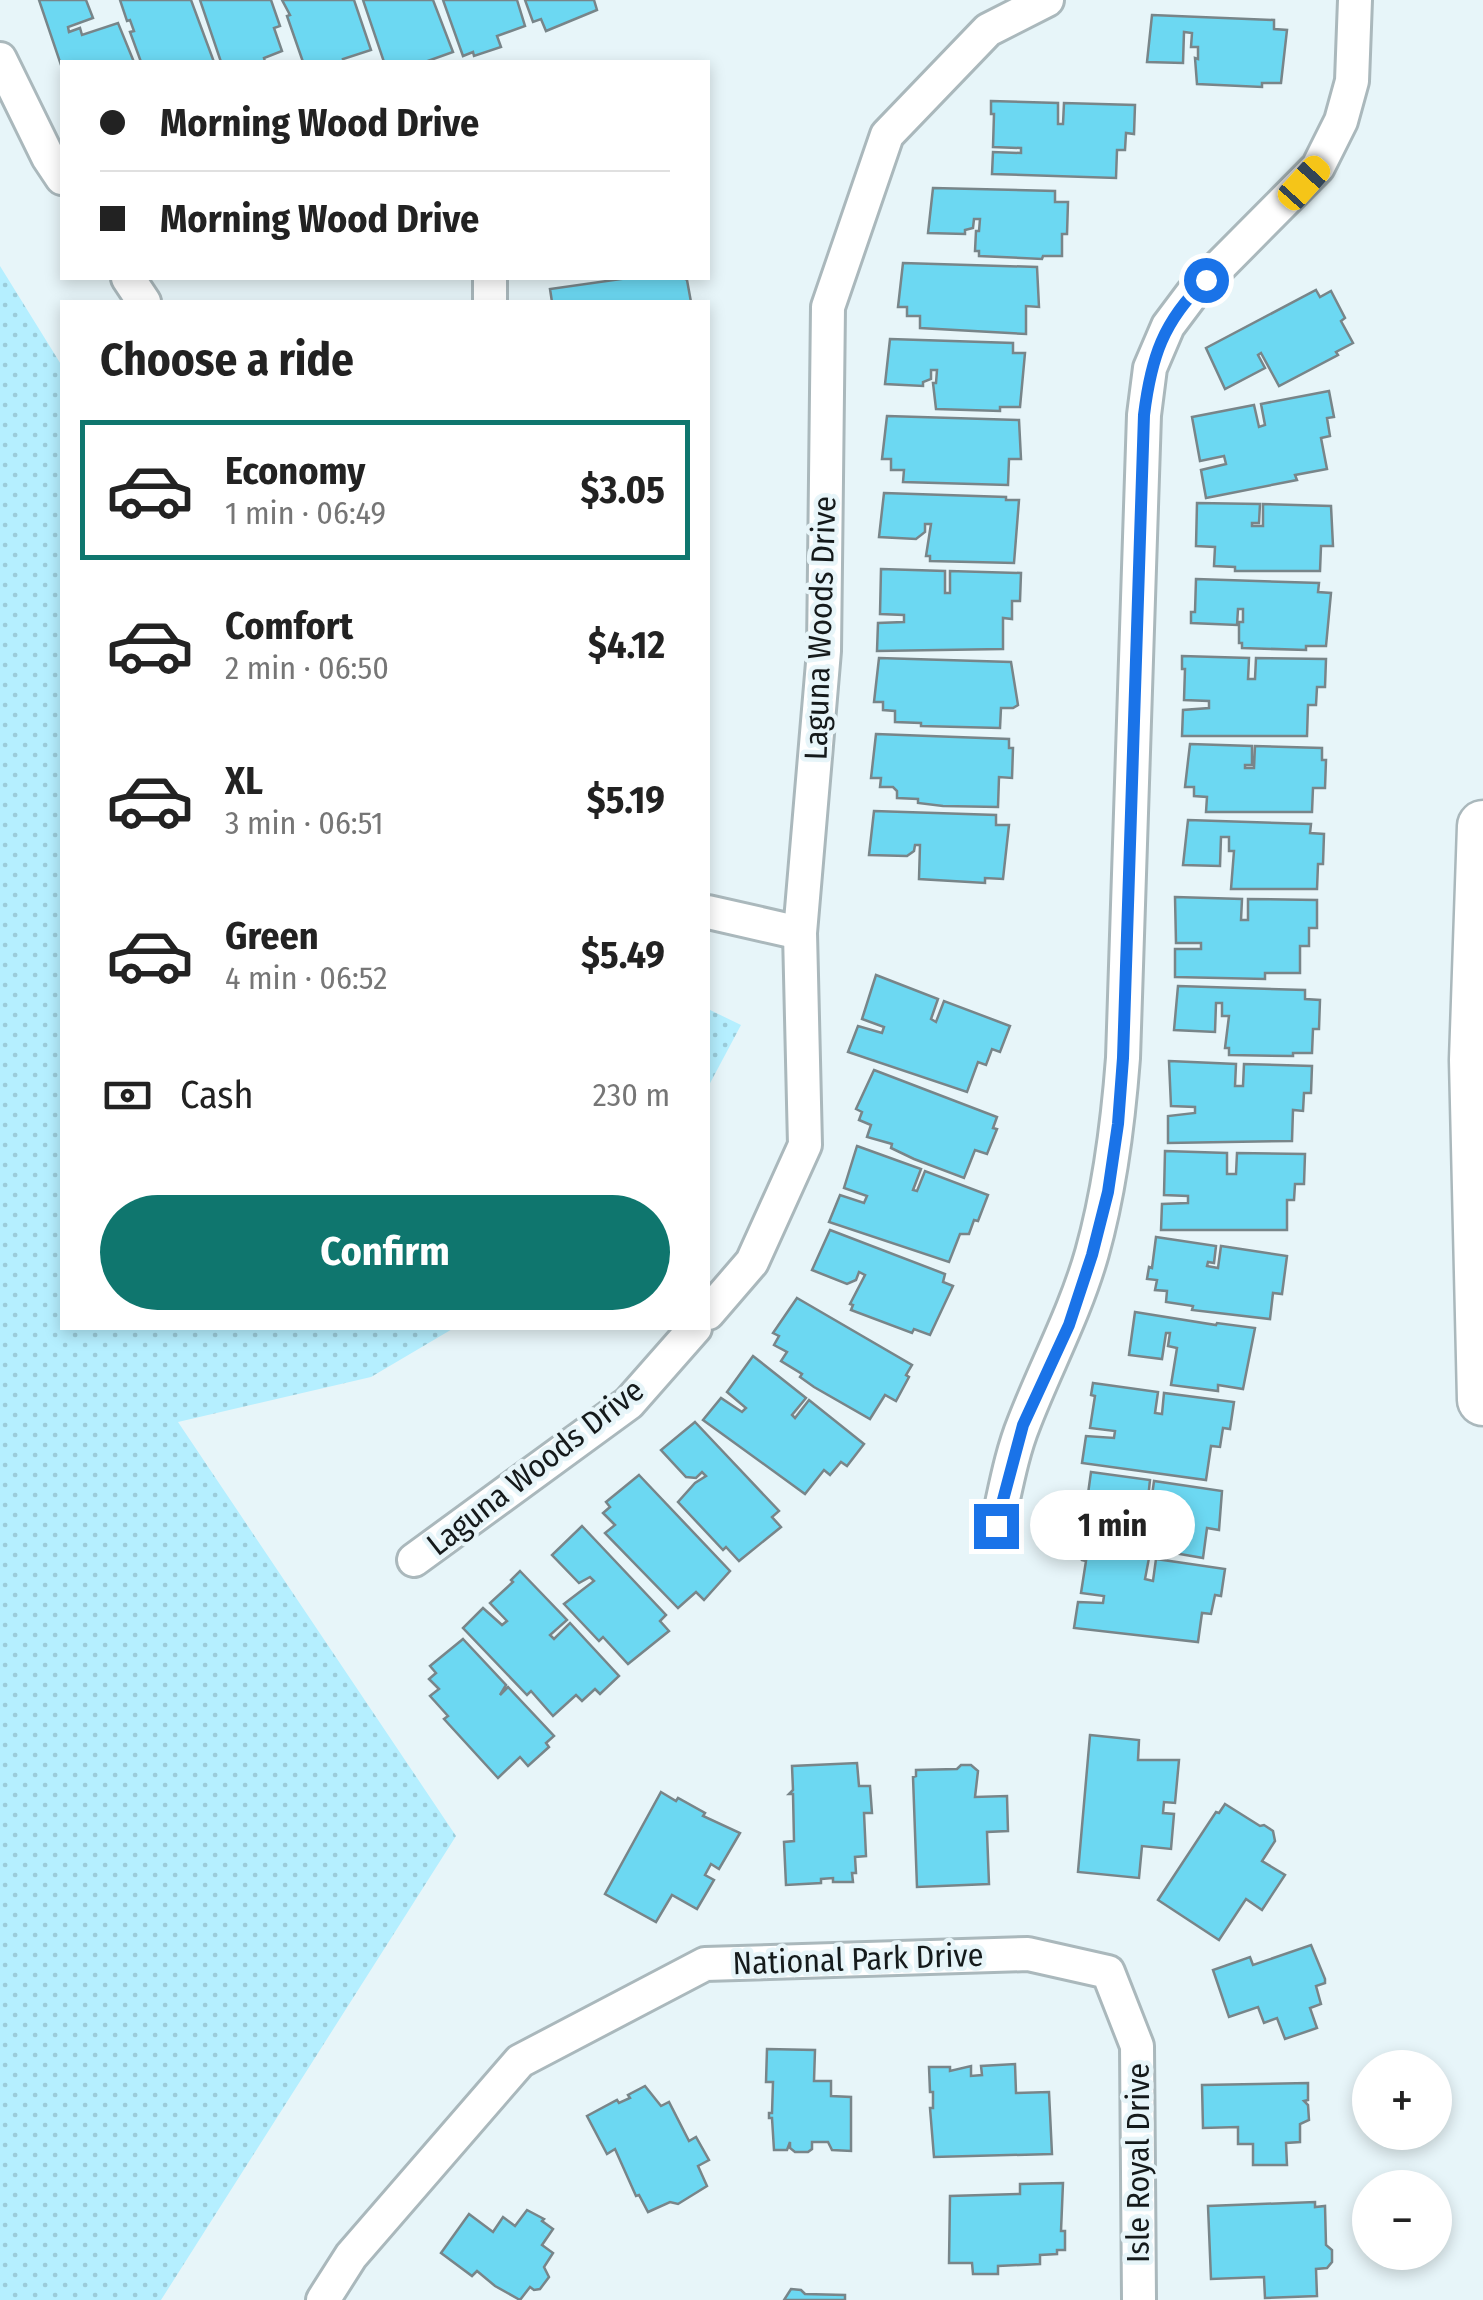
<!DOCTYPE html>
<meta charset="utf-8">
<style>
:root{--surface:#fff;--page:#f6f6f6;--text:#222;--muted:#767676;--line:#e0e0e0;--accent:#0f766e}
body{margin:0;font-family:"Fira Sans Condensed",sans-serif;background:var(--page);color:var(--text);height:100vh;display:flex;flex-direction:column;font-size:38px;white-space:nowrap}
*{box-sizing:border-box;margin:0}
p{font-size:32px;color:var(--muted)}
.icon{flex:none;width:55px;height:55px;fill:none;stroke:currentColor;stroke-width:2;stroke-linecap:round;stroke-linejoin:round}
.map{position:relative;flex:1;overflow:hidden}
.details{position:absolute;left:60px;top:300px;width:650px;height:1030px;display:flex;flex-direction:column;background:var(--surface);border-radius:0px;box-shadow:0 5px 15px #0003}
.details>*{flex:none}
.hud{position:absolute;left:60px;top:60px;width:650px;height:220px;border-radius:0px;box-shadow:0 5px 15px #0003;display:grid;align-content:center;height:220px;padding:0 40px;background:var(--surface)}
.fabs{position:absolute;left:1352px;top:2050px;display:grid;gap:20px}
.fabs a{display:grid;place-items:center;width:100px;height:100px;border-radius:50%;background:var(--surface);box-shadow:0 5px 15px #0003;font-size:50px}
.end{position:absolute;width:45px;height:45px;margin:-22px;border:12px solid #1a73e8;background:#fff;box-shadow:0 0 0 5px #fff}
.from{border-radius:50%}
.bubble{position:absolute;height:70px;border-radius:35px;background:var(--surface);box-shadow:0 5px 15px #0003;font-size:32px;font-weight:700;line-height:70px;text-align:center}
.car{position:absolute;width:30px;height:60px;margin:-30px -15px;border-radius:12px;box-shadow:0 0 8px 2px #0007;background:linear-gradient(#f5c518 24%,#345 0 40%,#f5c518 0 76%,#345 0 86%,#f5c518 0)}
.hud b{display:flex;align-items:center;gap:35px;height:95px;font-size:38px}
.hud b+b{border-top:2px solid var(--line)}
.hud i{width:25px;height:25px;background:var(--text)}
ul{padding:0;list-style:none}
li{display:flex;align-items:center;gap:30px;height:140px;margin:0 20px 15px;padding:0 20px;border:5px solid transparent;border-radius:0px}
li div{flex:1}
li b{display:block;font-size:38px}
li em{font-style:normal;font-weight:700}
li.selected{border-color:var(--accent)}
li>.icon{width:90px;height:90px;stroke-width:1.5}
h2{padding:0 40px;font-size:45px;line-height:120px}
.pay{display:flex;align-items:center;gap:25px;height:110px;padding:0 40px;font-size:38px}
.pay p{margin-inline-start:auto}
.primary-button{display:flex;gap:20px;margin-top:auto;padding:20px 40px}
.primary-button a{flex:1;height:115px;border-radius:60px;background:var(--accent);color:#fff;font-size:40px;font-weight:700;line-height:115px;text-align:center}
.map>svg:first-child{display:block}
.grass{fill:url(#grass-dots)}
.building{fill:#6cd8f2;stroke:#788589;stroke-width:2.5}
.lines{fill:none;stroke-linecap:round;stroke-linejoin:round}
.minor-casing{stroke:#aab8bc;stroke-width:38}
.primary-casing{stroke:#aab8bc;stroke-width:55}
.minor{stroke:#fff;stroke-width:32}
.primary{stroke:#fff;stroke-width:50}
.route{stroke:#1a73e8;stroke-width:12}
.labels{text-anchor:middle;dominant-baseline:central;stroke-width:9;stroke-linejoin:round;paint-order:stroke}
.street-label{font-size:32px;fill:#151a1b;stroke:#e7f5f9}
</style>
<div class="map">
<svg width="1483" height="2300" viewBox="0 0 1483 2300">
<defs>
<pattern id="grass-dots" width="8" height="8" patternUnits="userSpaceOnUse" patternTransform="scale(2.5)"><rect width="8" height="8" fill="#b5efff"/><path d="M2 2h.1M6 6h.1" fill="none" stroke="#9bccda" stroke-width="1.8" stroke-linecap="round"/></pattern>
</defs>
<rect width="100%" height="100%" fill="#e7f5f9"/>
<g class="grass">
<path d="M 0,266 L 62,366 L 62,1328 L 454,1328 L 371,1377 L 178,1422 L 456,1836 L 161,2300 L 0,2300 Z"/>
<path d="M 708,1009 L 741,1025 L 708,1087 Z"/>
</g>
<g class="building">
<path d="M 39,0 L 86,0 L 93,18 L 68,27 L 69,32 L 80,28 L 82,35 L 118,23 L 134,62 L 61,65 Z"/>
<path d="M 120,0 L 191,0 L 214,62 L 141,62 L 130,32 L 134,31 L 130,20 L 127,21 Z"/>
<path d="M 200,0 L 271,0 L 280,26 L 274,28 L 282,51 L 264,58 L 265,62 L 221,62 Z"/>
<path d="M 282,0 L 354,0 L 371,50 L 343,59 L 344,62 L 303,62 L 287,16 L 290,15 Z"/>
<path d="M 363,0 L 433,0 L 453,52 L 425,62 L 384,62 Z"/>
<path d="M 443,0 L 517,0 L 525,26 L 497,36 L 501,47 L 474,56 L 473,52 L 463,56 Z"/>
<path d="M 525,0 L 594,0 L 597,10 L 546,31 L 541,19 L 533,22 Z"/>
<path d="M 1152,15 L 1274,20 L 1274,29 L 1287,30 L 1281,83 L 1262,83 L 1262,87 L 1197,84 L 1195,58 L 1198,59 L 1198,47 L 1191,47 L 1192,33 L 1184,32 L 1183,63 L 1147,62 Z"/>
<path d="M 991,101 L 1058,103 L 1058,124 L 1063,124 L 1064,103 L 1135,105 L 1134,134 L 1126,133 L 1125,150 L 1117,150 L 1116,178 L 992,174 L 993,152 L 1021,153 L 1021,148 L 993,147 L 994,114 L 991,114 Z"/>
<path d="M 933,188 L 1055,191 L 1055,202 L 1068,202 L 1067,234 L 1062,234 L 1062,256 L 1043,256 L 1042,259 L 979,256 L 979,251 L 975,251 L 976,231 L 979,231 L 980,219 L 974,219 L 973,228 L 965,230 L 965,234 L 928,233 Z"/>
<path d="M 903,263 L 1037,267 L 1039,307 L 1026,306 L 1026,334 L 920,328 L 920,316 L 907,316 L 907,307 L 898,307 Z"/>
<path d="M 628,278 L 683,278 L 687,280 L 691,302 L 552,302 L 550,289 Z"/>
<path d="M 1316,290 L 1320,297 L 1331,291 L 1345,318 L 1341,321 L 1353,343 L 1336,352 L 1338,355 L 1279,386 L 1261,353 L 1258,355 L 1265,368 L 1225,389 L 1206,348 Z"/>
<path d="M 890,339 L 1013,343 L 1013,353 L 1025,353 L 1020,407 L 1000,407 L 1000,411 L 936,409 L 933,383 L 936,383 L 937,370 L 931,370 L 931,379 L 923,382 L 923,386 L 885,384 Z"/>
<path d="M 1329,391 L 1334,417 L 1327,418 L 1330,436 L 1321,438 L 1327,469 L 1295,475 L 1297,480 L 1206,498 L 1201,470 L 1226,464 L 1224,456 L 1200,461 L 1192,417 L 1254,405 L 1259,427 L 1265,425 L 1261,404 Z"/>
<path d="M 887,416 L 1019,420 L 1021,459 L 1009,459 L 1008,485 L 903,482 L 904,470 L 891,470 L 891,459 L 882,459 Z"/>
<path d="M 884,493 L 1006,497 L 1006,500 L 1019,500 L 1014,563 L 930,561 L 930,556 L 926,556 L 931,524 L 925,524 L 925,532 L 916,539 L 879,537 Z"/>
<path d="M 1197,503 L 1260,504 L 1259,523 L 1252,523 L 1252,526 L 1263,526 L 1263,504 L 1331,506 L 1333,546 L 1321,546 L 1320,571 L 1235,571 L 1235,567 L 1214,566 L 1215,547 L 1196,546 Z"/>
<path d="M 881,569 L 945,571 L 945,593 L 950,593 L 950,571 L 1021,573 L 1020,601 L 1012,601 L 1012,619 L 1003,618 L 1003,649 L 877,651 L 878,623 L 904,622 L 904,615 L 880,614 Z"/>
<path d="M 1196,579 L 1319,583 L 1318,592 L 1331,593 L 1326,646 L 1306,646 L 1306,650 L 1242,648 L 1242,643 L 1239,643 L 1239,622 L 1243,622 L 1243,609 L 1238,609 L 1237,625 L 1191,623 L 1191,612 L 1195,612 Z"/>
<path d="M 1182,656 L 1249,658 L 1248,679 L 1255,679 L 1256,658 L 1326,659 L 1325,687 L 1317,687 L 1316,705 L 1308,705 L 1307,736 L 1182,736 L 1183,710 L 1209,708 L 1209,701 L 1184,700 L 1185,669 L 1182,669 Z"/>
<path d="M 879,658 L 1011,662 L 1018,705 L 1013,708 L 1001,708 L 1000,728 L 921,726 L 921,723 L 895,722 L 895,711 L 883,710 L 883,702 L 874,702 Z"/>
<path d="M 876,734 L 1009,739 L 1009,748 L 1013,748 L 1012,778 L 999,777 L 998,807 L 943,806 L 918,803 L 918,799 L 897,798 L 897,791 L 893,787 L 880,787 L 881,778 L 871,778 Z"/>
<path d="M 1190,744 L 1252,746 L 1252,765 L 1245,765 L 1245,768 L 1254,768 L 1255,746 L 1322,748 L 1322,760 L 1326,760 L 1325,788 L 1313,788 L 1312,812 L 1206,812 L 1207,797 L 1194,796 L 1194,787 L 1185,787 Z"/>
<path d="M 874,811 L 996,815 L 996,825 L 1009,825 L 1003,879 L 985,878 L 985,883 L 919,879 L 920,845 L 915,845 L 914,851 L 907,856 L 869,855 Z"/>
<path d="M 1188,820 L 1311,824 L 1310,833 L 1324,834 L 1323,864 L 1318,864 L 1317,889 L 1231,889 L 1234,851 L 1229,851 L 1229,837 L 1221,837 L 1220,866 L 1183,865 Z"/>
<path d="M 1175,897 L 1242,899 L 1241,920 L 1248,920 L 1248,899 L 1317,900 L 1317,928 L 1309,928 L 1309,946 L 1300,946 L 1300,973 L 1265,973 L 1265,979 L 1175,977 L 1175,949 L 1201,949 L 1201,943 L 1176,943 Z"/>
<path d="M 876,975 L 938,999 L 931,1019 L 936,1022 L 944,1001 L 1010,1026 L 1000,1052 L 992,1049 L 986,1065 L 978,1062 L 967,1092 L 848,1052 L 858,1026 L 882,1033 L 884,1027 L 862,1019 Z"/>
<path d="M 1178,986 L 1305,990 L 1305,999 L 1320,1000 L 1319,1029 L 1313,1029 L 1312,1053 L 1293,1053 L 1293,1056 L 1229,1055 L 1229,1048 L 1225,1048 L 1229,1016 L 1222,1016 L 1222,1003 L 1216,1003 L 1215,1032 L 1174,1030 Z"/>
<path d="M 1169,1061 L 1236,1064 L 1235,1086 L 1243,1086 L 1244,1064 L 1312,1066 L 1311,1093 L 1304,1093 L 1303,1111 L 1293,1110 L 1292,1141 L 1168,1143 L 1168,1116 L 1195,1113 L 1195,1107 L 1171,1106 Z"/>
<path d="M 874,1070 L 997,1117 L 993,1128 L 997,1129 L 987,1154 L 975,1150 L 964,1178 L 914,1159 L 891,1148 L 892,1144 L 867,1137 L 871,1125 L 859,1120 L 862,1112 L 856,1109 Z"/>
<path d="M 857,1146 L 921,1169 L 913,1190 L 917,1191 L 925,1171 L 988,1195 L 978,1221 L 974,1220 L 969,1234 L 960,1234 L 949,1262 L 829,1222 L 840,1195 L 864,1203 L 867,1196 L 844,1188 Z"/>
<path d="M 1165,1151 L 1227,1153 L 1227,1174 L 1236,1174 L 1237,1153 L 1305,1154 L 1304,1184 L 1295,1184 L 1294,1200 L 1287,1200 L 1287,1230 L 1161,1230 L 1162,1204 L 1188,1203 L 1188,1196 L 1164,1195 Z"/>
<path d="M 830,1230 L 945,1274 L 943,1282 L 953,1286 L 930,1335 L 914,1329 L 912,1333 L 851,1310 L 853,1305 L 850,1304 L 865,1275 L 859,1272 L 856,1280 L 847,1284 L 812,1270 Z"/>
<path d="M 1156,1237 L 1216,1246 L 1214,1263 L 1208,1262 L 1207,1266 L 1218,1268 L 1221,1246 L 1287,1256 L 1282,1294 L 1273,1293 L 1270,1319 L 1192,1310 L 1193,1306 L 1166,1302 L 1167,1291 L 1155,1290 L 1157,1280 L 1147,1279 L 1149,1267 L 1152,1268 Z"/>
<path d="M 797,1298 L 912,1365 L 906,1375 L 909,1377 L 896,1401 L 885,1395 L 870,1419 L 814,1387 L 800,1377 L 802,1374 L 781,1361 L 787,1352 L 774,1345 L 779,1336 L 773,1333 Z"/>
<path d="M 1135,1312 L 1216,1325 L 1217,1323 L 1255,1328 L 1243,1389 L 1218,1385 L 1218,1391 L 1171,1385 L 1177,1348 L 1168,1346 L 1170,1333 L 1166,1333 L 1162,1359 L 1129,1355 Z"/>
<path d="M 753,1356 L 806,1398 L 792,1415 L 795,1418 L 809,1400 L 864,1444 L 847,1466 L 841,1462 L 830,1475 L 824,1470 L 805,1494 L 703,1420 L 721,1398 L 742,1412 L 746,1408 L 727,1392 Z"/>
<path d="M 1093,1383 L 1158,1392 L 1155,1413 L 1162,1414 L 1164,1393 L 1234,1402 L 1230,1429 L 1223,1428 L 1220,1447 L 1211,1446 L 1206,1480 L 1082,1463 L 1086,1436 L 1114,1438 L 1115,1431 L 1090,1428 L 1095,1396 L 1091,1395 Z"/>
<path d="M 695,1422 L 779,1511 L 772,1517 L 781,1527 L 739,1561 L 726,1547 L 723,1550 L 678,1502 L 695,1483 L 706,1476 L 702,1472 L 696,1478 L 686,1477 L 661,1450 Z"/>
<path d="M 1091,1472 L 1150,1480 L 1148,1499 L 1141,1498 L 1141,1502 L 1151,1503 L 1154,1481 L 1222,1491 L 1219,1530 L 1207,1528 L 1203,1558 L 1099,1540 L 1101,1525 L 1084,1523 Z"/>
<path d="M 639,1475 L 730,1571 L 704,1600 L 696,1592 L 678,1608 L 605,1533 L 615,1525 L 603,1513 L 610,1507 L 606,1502 Z"/>
<path d="M 582,1526 L 666,1615 L 660,1621 L 669,1631 L 628,1664 L 603,1637 L 599,1641 L 564,1604 L 594,1581 L 590,1577 L 579,1583 L 552,1555 Z"/>
<path d="M 1084,1549 L 1149,1558 L 1145,1579 L 1153,1581 L 1156,1559 L 1225,1569 L 1221,1596 L 1215,1595 L 1211,1614 L 1202,1613 L 1198,1642 L 1074,1628 L 1078,1602 L 1103,1603 L 1104,1596 L 1081,1593 L 1086,1561 L 1082,1560 Z"/>
<path d="M 520,1571 L 567,1620 L 550,1635 L 554,1639 L 570,1623 L 619,1676 L 600,1694 L 595,1689 L 582,1701 L 576,1695 L 553,1716 L 531,1691 L 527,1695 L 463,1628 L 483,1608 L 502,1625 L 507,1621 L 490,1603 L 513,1582 L 511,1580 Z"/>
<path d="M 463,1639 L 506,1685 L 500,1695 L 508,1687 L 554,1736 L 546,1743 L 549,1747 L 528,1766 L 520,1757 L 498,1778 L 444,1719 L 448,1716 L 430,1696 L 439,1689 L 429,1679 L 436,1673 L 430,1666 Z"/>
<path d="M 1090,1735 L 1139,1740 L 1138,1760 L 1179,1760 L 1175,1803 L 1164,1802 L 1163,1813 L 1174,1814 L 1171,1849 L 1142,1846 L 1139,1878 L 1078,1872 Z"/>
<path d="M 857,1763 L 859,1786 L 870,1786 L 872,1813 L 864,1813 L 866,1856 L 855,1857 L 856,1873 L 852,1873 L 853,1882 L 833,1882 L 833,1878 L 821,1879 L 821,1883 L 786,1885 L 784,1842 L 794,1841 L 793,1794 L 789,1794 L 793,1790 L 792,1766 Z"/>
<path d="M 961,1765 L 971,1765 L 978,1771 L 975,1797 L 1007,1796 L 1008,1831 L 987,1832 L 989,1884 L 917,1887 L 913,1777 L 916,1776 L 916,1770 L 957,1769 Z"/>
<path d="M 661,1792 L 676,1801 L 678,1798 L 705,1813 L 703,1816 L 740,1833 L 719,1869 L 711,1864 L 705,1875 L 714,1880 L 697,1909 L 672,1895 L 656,1922 L 605,1894 Z"/>
<path d="M 1225,1804 L 1260,1826 L 1264,1825 L 1273,1831 L 1275,1841 L 1262,1861 L 1285,1875 L 1262,1910 L 1246,1899 L 1219,1940 L 1158,1900 L 1216,1812 L 1219,1813 Z"/>
<path d="M 1311,1945 L 1325,1979 L 1325,1983 L 1316,1986 L 1321,2004 L 1310,2008 L 1317,2028 L 1285,2039 L 1277,2018 L 1264,2023 L 1258,2007 L 1229,2017 L 1213,1970 L 1250,1957 L 1253,1965 Z"/>
<path d="M 767,2049 L 815,2050 L 814,2081 L 831,2081 L 831,2096 L 851,2097 L 851,2151 L 832,2150 L 828,2142 L 812,2142 L 812,2149 L 808,2152 L 795,2152 L 790,2148 L 790,2142 L 787,2150 L 774,2150 L 772,2118 L 769,2118 L 769,2113 L 772,2113 L 773,2082 L 766,2082 Z"/>
<path d="M 1015,2064 L 1016,2093 L 1049,2092 L 1052,2154 L 934,2157 L 930,2108 L 933,2108 L 933,2092 L 930,2092 L 929,2067 L 950,2067 L 950,2071 L 971,2066 L 971,2076 L 982,2075 L 981,2066 Z"/>
<path d="M 1308,2083 L 1308,2100 L 1304,2101 L 1308,2105 L 1309,2120 L 1300,2124 L 1300,2142 L 1286,2143 L 1287,2165 L 1253,2165 L 1253,2144 L 1238,2144 L 1238,2127 L 1203,2128 L 1202,2085 Z"/>
<path d="M 645,2086 L 661,2106 L 669,2102 L 689,2141 L 696,2137 L 709,2160 L 698,2166 L 707,2186 L 678,2204 L 670,2202 L 648,2212 L 639,2195 L 636,2196 L 615,2149 L 607,2154 L 587,2116 L 617,2100 L 619,2103 L 630,2098 L 628,2095 Z"/>
<path d="M 1063,2183 L 1061,2231 L 1065,2231 L 1065,2250 L 1057,2250 L 1057,2254 L 1040,2255 L 1040,2264 L 998,2266 L 998,2274 L 973,2274 L 972,2263 L 949,2263 L 950,2196 L 1020,2194 L 1020,2184 Z"/>
<path d="M 1315,2202 L 1315,2207 L 1325,2206 L 1326,2245 L 1332,2250 L 1332,2262 L 1327,2268 L 1316,2269 L 1317,2296 L 1265,2298 L 1264,2277 L 1211,2279 L 1208,2206 Z"/>
<path d="M 527,2210 L 544,2219 L 542,2221 L 553,2229 L 542,2245 L 553,2253 L 544,2267 L 549,2277 L 540,2289 L 534,2290 L 530,2287 L 520,2300 L 495,2286 L 477,2271 L 472,2276 L 441,2253 L 469,2214 L 493,2232 L 503,2217 L 515,2226 Z"/>
<path d="M 791,2289 L 801,2290 L 805,2294 L 845,2295 L 845,2300 L 784,2300 Z"/>
</g>
<g class="lines">
<defs>
<g id="minor">
<path d="M 0,59 L 48,157 L 62,178"/>
<path d="M 128,278 L 144,302"/>
<path d="M 490,278 L 490,302"/>
<path d="M 708,912 L 800,933"/>
<path d="M 708,1313 L 752,1262 L 805,1145 L 800,933 L 824,651 L 828,307 L 887,135 L 988,30 L 1047,0"/>
<path d="M 997,1526 C 1005,1492 1011,1455 1024,1423 C 1046,1366 1075,1313 1092,1253 C 1110,1189 1118,1124 1123,1058 L 1144,415 L 1150,368 L 1168,326 L 1192,294 L 1318,167 L 1341,121 L 1352,81 L 1355,0"/>
<path d="M 414,1560 L 629,1403 L 695,1328"/>
<path d="M 323,2300 L 351,2256 L 520,2061 L 705,1964 L 1028,1954 L 1108,1972 L 1137,2046 L 1139,2300"/>
</g>
<path id="primary" d="M 1483,826 L 1475,1060 L 1483,1400"/>
</defs>
<use href="#minor" class="minor-casing"/>
<use href="#primary" class="primary-casing"/>
<use href="#minor" class="minor"/>
<use href="#primary" class="primary"/>
</g>
<g class="lines">
<path class="route" d="M 996,1526 L 1023,1425 L 1069,1325 L 1092,1255 L 1108,1192 L 1118,1124 L 1123,1058 L 1144,415 C 1151,358 1163,321 1206,280"/>
</g>
<g class="labels">
<g class="street-label">
<text transform="translate(820 628) rotate(-88)">Laguna Woods Drive</text>
<text transform="translate(535 1467) rotate(-38)">Laguna Woods Drive</text>
<text transform="translate(858 1959) rotate(-2)">National Park Drive</text>
<text transform="translate(1138 2163) rotate(-90)">Isle Royal Drive</text>
</g>
</g>
</svg>
<div class="fabs">
<a>+</a>
<a>−</a>
</div>
<i class="end from" style="left:1206px;top:280px"></i>
<i class="end" style="left:996px;top:1526px"></i>
<div class="bubble" style="left:1030px;top:1490px;width:165px">1 min</div>
<i class="car" style="left:1304px;top:183px;rotate:42deg"></i>
<div class="hud">
<b><i class="from"></i>Morning Wood Drive</b>
<b><i></i>Morning Wood Drive</b>
</div>
<section class="details">
<h2>Choose a ride</h2>
<ul>
<li class="selected"><svg class="icon" aria-label="car" viewBox="0 0 24 24"><path d="M5 17H2v-5l4-1 3-4h7l3 4 3 1v5h-3M9 17h6M6 11h13"/><circle cx="7" cy="17" r="2"/><circle cx="17" cy="17" r="2"/></svg><div><b>Economy</b><p>1 min · 06:49</p></div><em>$3.05</em></li>
<li><svg class="icon" aria-label="car" viewBox="0 0 24 24"><path d="M5 17H2v-5l4-1 3-4h7l3 4 3 1v5h-3M9 17h6M6 11h13"/><circle cx="7" cy="17" r="2"/><circle cx="17" cy="17" r="2"/></svg><div><b>Comfort</b><p>2 min · 06:50</p></div><em>$4.12</em></li>
<li><svg class="icon" aria-label="car" viewBox="0 0 24 24"><path d="M5 17H2v-5l4-1 3-4h7l3 4 3 1v5h-3M9 17h6M6 11h13"/><circle cx="7" cy="17" r="2"/><circle cx="17" cy="17" r="2"/></svg><div><b>XL</b><p>3 min · 06:51</p></div><em>$5.19</em></li>
<li><svg class="icon" aria-label="car" viewBox="0 0 24 24"><path d="M5 17H2v-5l4-1 3-4h7l3 4 3 1v5h-3M9 17h6M6 11h13"/><circle cx="7" cy="17" r="2"/><circle cx="17" cy="17" r="2"/></svg><div><b>Green</b><p>4 min · 06:52</p></div><em>$5.49</em></li>
</ul>
<div class="pay"><svg class="icon" aria-label="cash" viewBox="0 0 24 24"><path d="M3 7h18v10H3z"/><circle cx="12" cy="12" r="2"/></svg>Cash<p>230 m</p></div>
<div class="primary-button"><a>Confirm</a></div>
</section>
</div>
